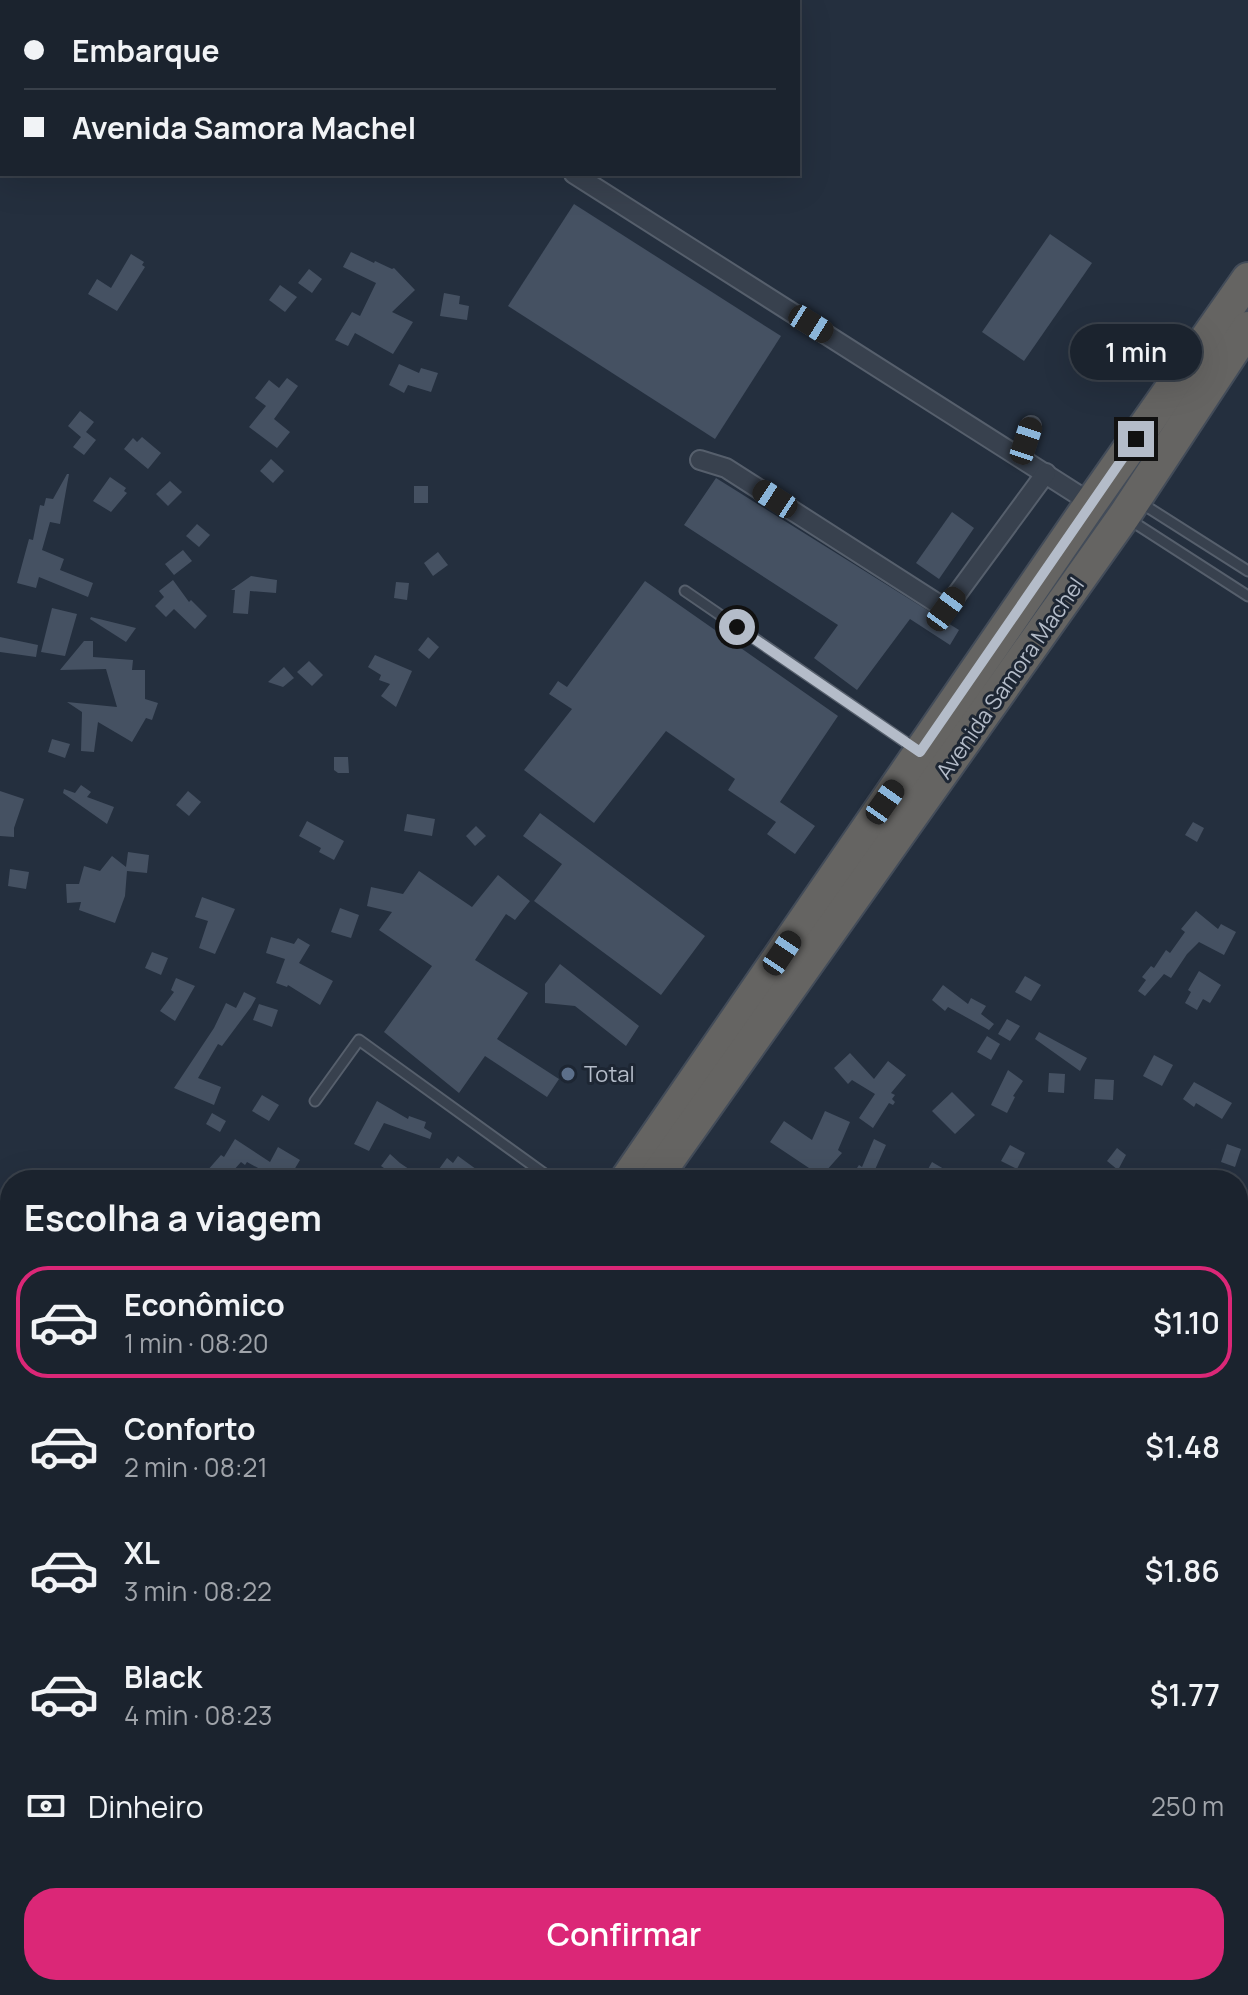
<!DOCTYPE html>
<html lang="pt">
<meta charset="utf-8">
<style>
:root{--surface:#1b232e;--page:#242b36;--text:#f1f3f6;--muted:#a0a4aa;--line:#39404a;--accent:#db2777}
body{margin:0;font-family:Manrope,sans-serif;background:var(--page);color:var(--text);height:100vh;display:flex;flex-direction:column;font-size:30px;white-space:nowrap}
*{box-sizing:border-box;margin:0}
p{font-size:26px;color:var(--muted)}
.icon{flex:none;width:44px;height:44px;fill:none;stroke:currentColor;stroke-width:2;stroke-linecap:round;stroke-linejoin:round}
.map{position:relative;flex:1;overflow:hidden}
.drawer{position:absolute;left:0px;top:1170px;width:1248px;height:826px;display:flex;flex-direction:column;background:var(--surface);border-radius:32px 32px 0 0;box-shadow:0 8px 32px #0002,0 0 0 2px var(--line)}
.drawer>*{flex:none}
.top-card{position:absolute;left:0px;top:0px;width:800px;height:176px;box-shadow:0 8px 32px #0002,0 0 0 2px var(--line);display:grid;align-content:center;height:176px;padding:0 24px;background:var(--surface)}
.end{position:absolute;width:36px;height:36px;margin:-18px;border:10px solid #b4bcc9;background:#111;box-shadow:0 0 0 4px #111}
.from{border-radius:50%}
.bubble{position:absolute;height:56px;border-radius:28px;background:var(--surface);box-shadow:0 8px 32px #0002,0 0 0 2px var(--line);font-size:26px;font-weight:600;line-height:56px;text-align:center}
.car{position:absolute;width:24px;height:48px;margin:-24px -12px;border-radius:10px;box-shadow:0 0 6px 2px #0007;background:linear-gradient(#222 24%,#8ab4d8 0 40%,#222 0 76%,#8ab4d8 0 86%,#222 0)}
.top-card b{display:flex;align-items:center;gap:28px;height:76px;font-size:30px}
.top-card b+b{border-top:2px solid var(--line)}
.top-card i{width:20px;height:20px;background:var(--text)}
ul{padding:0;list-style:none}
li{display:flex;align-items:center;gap:24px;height:112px;margin:0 16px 12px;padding:0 8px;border:4px solid transparent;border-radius:32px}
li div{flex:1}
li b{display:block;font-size:30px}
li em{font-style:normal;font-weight:600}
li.current{border-color:var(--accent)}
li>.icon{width:72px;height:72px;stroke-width:1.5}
h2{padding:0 24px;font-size:36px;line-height:96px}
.pay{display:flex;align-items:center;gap:20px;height:88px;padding:0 24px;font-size:30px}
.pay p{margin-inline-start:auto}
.primary-button{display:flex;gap:16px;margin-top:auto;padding:16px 24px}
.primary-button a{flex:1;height:92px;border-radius:32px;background:var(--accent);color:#fff;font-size:32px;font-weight:600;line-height:92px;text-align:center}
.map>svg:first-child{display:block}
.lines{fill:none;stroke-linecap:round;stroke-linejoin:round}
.stream{stroke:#394c67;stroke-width:5}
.building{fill:#455162}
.service-casing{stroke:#565f6c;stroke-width:13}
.minor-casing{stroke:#565f6c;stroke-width:22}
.trunk-casing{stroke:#434c59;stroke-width:36}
.path{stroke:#44595c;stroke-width:3;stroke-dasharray:6 6;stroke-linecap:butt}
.service{stroke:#38414e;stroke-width:9}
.minor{stroke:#38414e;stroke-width:18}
.trunk{stroke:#656462;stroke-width:32}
.route{stroke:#b4bcc9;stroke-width:10}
.service-dot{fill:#5c6f8a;stroke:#1d2633;stroke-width:3}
.labels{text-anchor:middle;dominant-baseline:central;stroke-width:6;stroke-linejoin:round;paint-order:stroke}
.street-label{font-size:22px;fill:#b4bcc9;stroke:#1d2633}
.poi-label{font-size:22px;fill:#b4bcc9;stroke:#1d2633;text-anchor:start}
</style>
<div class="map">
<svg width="1248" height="1995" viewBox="0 0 1248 1995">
<rect width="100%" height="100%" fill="#242f3e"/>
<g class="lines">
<path class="stream" d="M 298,1986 L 305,1995"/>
</g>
<g class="building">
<path d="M 574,204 L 781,336 L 715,439 L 508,306 Z"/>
<path d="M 1050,234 L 1092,263 L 1024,361 L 982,332 Z"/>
<path d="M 351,252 L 374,263 L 375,261 L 392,269 L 394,268 L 415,290 L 392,312 L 413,322 L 393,354 L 355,333 L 348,346 L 335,340 L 352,312 L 360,316 L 376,283 L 343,267 Z"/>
<path d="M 131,254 L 144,262 L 142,265 L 145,267 L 117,311 L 88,294 L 97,279 L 111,288 Z"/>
<path d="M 309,269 L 322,279 L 312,293 L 298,283 Z"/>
<path d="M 280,285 L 297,297 L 285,312 L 269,300 Z"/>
<path d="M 444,293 L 460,296 L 459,304 L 469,306 L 467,320 L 440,316 Z"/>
<path d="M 399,364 L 419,373 L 421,368 L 438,373 L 431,392 L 408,385 L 404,393 L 389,385 Z"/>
<path d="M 287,378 L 298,386 L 274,419 L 290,432 L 277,448 L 249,427 L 266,406 L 255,398 L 269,380 L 279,388 Z"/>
<path d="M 80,411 L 94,422 L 86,432 L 96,440 L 84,455 L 73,447 L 81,437 L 68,426 Z"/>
<path d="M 142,437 L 161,453 L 148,469 L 124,449 L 133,438 L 137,442 Z"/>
<path d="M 271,459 L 284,471 L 273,483 L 260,471 Z"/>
<path d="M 67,474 L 69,474 L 60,524 L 50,522 L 42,550 L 64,559 L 60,570 L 93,583 L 88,597 L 39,577 L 36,588 L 17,583 L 29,539 L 33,540 L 40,505 L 44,506 L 46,498 L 53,499 Z"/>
<path d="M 110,477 L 126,488 L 124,491 L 127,493 L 111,512 L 93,501 Z"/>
<path d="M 716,478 L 959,630 L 950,645 L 910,619 L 857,690 L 814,658 L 838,625 L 684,525 Z"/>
<path d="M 170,481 L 182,492 L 168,506 L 156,494 Z"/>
<rect x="414" y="486" width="14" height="17"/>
<path d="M 952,512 L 974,528 L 939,579 L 916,563 Z"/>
<path d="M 197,524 L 210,535 L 199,547 L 186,536 Z"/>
<path d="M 183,550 L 192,561 L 174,575 L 165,564 Z"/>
<path d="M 438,552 L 448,565 L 433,576 L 424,563 Z"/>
<path d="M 251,576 L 277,580 L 276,593 L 250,591 L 248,614 L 233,613 L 235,590 L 231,590 Z"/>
<path d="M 173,580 L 189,602 L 191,600 L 207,616 L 195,629 L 174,609 L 166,617 L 155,606 L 164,597 L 159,591 Z"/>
<path d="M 645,581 L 838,716 L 780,802 L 815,826 L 795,854 L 767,834 L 776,822 L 728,790 L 735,779 L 666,731 L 594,823 L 524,770 L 572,709 L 549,694 L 558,681 L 567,687 Z"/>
<path d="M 396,582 L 409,583 L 407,600 L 394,598 Z"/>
<path d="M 52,608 L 77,614 L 65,656 L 41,652 Z"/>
<path d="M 91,617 L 136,628 L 126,642 L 90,619 Z"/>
<path d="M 0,637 L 38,645 L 36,657 L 0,652 Z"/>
<path d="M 428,637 L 439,647 L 429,659 L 418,650 Z"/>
<path d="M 84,641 L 93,641 L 93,657 L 133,660 L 132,670 L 145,670 L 145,699 L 158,703 L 152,720 L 146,718 L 132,742 L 98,722 L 94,752 L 81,751 L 82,712 L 67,702 L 117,707 L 106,669 L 60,670 Z"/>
<path d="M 375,655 L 412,671 L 396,707 L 381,696 L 390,684 L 379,680 L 381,675 L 368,667 Z"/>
<path d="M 309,661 L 323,675 L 312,686 L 297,672 Z"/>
<path d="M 284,667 L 294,678 L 283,687 L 268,682 Z"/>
<path d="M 52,739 L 70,744 L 65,758 L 48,752 Z"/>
<path d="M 334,757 L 348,757 L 349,773 L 338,773 L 334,770 Z"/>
<path d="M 81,785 L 91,792 L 87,797 L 114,807 L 107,824 L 63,793 L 64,789 L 75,793 Z"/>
<path d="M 0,791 L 24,799 L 14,828 L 14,837 L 0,836 Z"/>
<path d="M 188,791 L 201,802 L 189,816 L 176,805 Z"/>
<path d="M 540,813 L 705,936 L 661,995 L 534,901 L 562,864 L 523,836 Z"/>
<path d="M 407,814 L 435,819 L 432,836 L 404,831 Z"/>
<path d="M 307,821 L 344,841 L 334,860 L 319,852 L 321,848 L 299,836 Z"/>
<path d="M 1193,822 L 1204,828 L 1197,842 L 1185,835 Z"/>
<path d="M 476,826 L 486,836 L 475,846 L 466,836 Z"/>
<path d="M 128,852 L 149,855 L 147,873 L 127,871 L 125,896 L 115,923 L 79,910 L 81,902 L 67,903 L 66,884 L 79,884 L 84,866 L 100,871 L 112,856 L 126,867 Z"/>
<path d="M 10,869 L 29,872 L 26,889 L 8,886 Z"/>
<path d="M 419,871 L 472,907 L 498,875 L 530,901 L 515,920 L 506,914 L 475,960 L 528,993 L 497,1039 L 559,1079 L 547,1097 L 485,1056 L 459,1093 L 384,1032 L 432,966 L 379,930 L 392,912 L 367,906 L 371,887 L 403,894 Z"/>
<path d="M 202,897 L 235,909 L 215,954 L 199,948 L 208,921 L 195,917 Z"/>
<path d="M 340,908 L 359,915 L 351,938 L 331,932 Z"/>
<path d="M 1196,911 L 1218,929 L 1221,924 L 1236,932 L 1224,955 L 1199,942 L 1187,954 L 1171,978 L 1164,974 L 1145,996 L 1138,991 L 1146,980 L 1142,977 L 1151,966 L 1154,968 L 1166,950 L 1170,953 L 1185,932 L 1181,929 Z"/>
<path d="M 271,937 L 294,944 L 298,938 L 310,945 L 299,963 L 333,981 L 320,1005 L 288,985 L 287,987 L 276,983 L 285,959 L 266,953 Z"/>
<path d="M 152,952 L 168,958 L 161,975 L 145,968 Z"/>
<path d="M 560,964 L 639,1026 L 626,1046 L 575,1006 L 545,1003 L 545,984 Z"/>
<path d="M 1199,971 L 1221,985 L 1210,1003 L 1203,999 L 1197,1010 L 1185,1003 L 1191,992 L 1188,990 Z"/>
<path d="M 1025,976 L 1041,985 L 1031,1001 L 1015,992 Z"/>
<path d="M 176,978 L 195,986 L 175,1021 L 160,1011 L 174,992 L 171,990 Z"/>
<path d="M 943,985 L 968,1004 L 971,998 L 986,1006 L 981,1014 L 994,1024 L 989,1030 L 948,1007 L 945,1011 L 932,1000 Z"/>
<path d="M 244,992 L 256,998 L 251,1007 L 222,1046 L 218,1044 L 198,1078 L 221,1087 L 214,1105 L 174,1088 L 214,1028 L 226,1003 L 236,1008 Z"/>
<path d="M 259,1004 L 278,1010 L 272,1027 L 253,1020 Z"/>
<path d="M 1007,1019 L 1020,1026 L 1010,1041 L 998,1034 Z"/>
<path d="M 1039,1032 L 1087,1058 L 1080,1071 L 1035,1039 Z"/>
<path d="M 987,1036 L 1000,1044 L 991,1060 L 977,1052 Z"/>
<path d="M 850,1053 L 874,1079 L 888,1061 L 906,1075 L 891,1093 L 895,1095 L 892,1099 L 895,1102 L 893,1105 L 889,1103 L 873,1128 L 859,1118 L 875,1094 L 852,1080 L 848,1084 L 834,1068 Z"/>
<path d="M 1154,1055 L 1173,1065 L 1162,1086 L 1143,1076 Z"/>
<path d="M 1008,1070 L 1023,1081 L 1013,1096 L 1015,1097 L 1007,1113 L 991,1105 Z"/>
<path d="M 1049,1073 L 1065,1074 L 1064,1093 L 1048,1092 Z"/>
<path d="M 1095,1079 L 1114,1080 L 1113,1100 L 1094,1099 Z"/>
<path d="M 1194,1082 L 1232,1103 L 1222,1119 L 1196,1103 L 1194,1107 L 1183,1099 Z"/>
<path d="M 952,1092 L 975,1115 L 955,1134 L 932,1111 Z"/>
<path d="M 262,1095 L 279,1105 L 269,1121 L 252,1111 Z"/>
<path d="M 377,1101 L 408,1119 L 409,1116 L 426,1122 L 424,1128 L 432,1133 L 430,1139 L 384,1123 L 369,1151 L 354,1144 Z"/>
<path d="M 825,1111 L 850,1122 L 838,1150 L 842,1153 L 818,1180 L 797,1180 L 809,1168 L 770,1142 L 784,1121 L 812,1140 Z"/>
<path d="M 212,1113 L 226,1121 L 220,1132 L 206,1124 Z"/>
<path d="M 235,1139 L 270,1162 L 278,1147 L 300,1160 L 288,1180 L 280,1180 L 247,1162 L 245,1165 L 241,1162 L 225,1180 L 199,1180 L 221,1155 L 224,1157 Z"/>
<path d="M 874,1139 L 886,1145 L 873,1174 L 881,1180 L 849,1180 L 859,1165 L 862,1167 Z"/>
<path d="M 1227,1144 L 1241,1149 L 1235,1167 L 1221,1162 Z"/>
<path d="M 1010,1145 L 1025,1153 L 1017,1169 L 1001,1161 Z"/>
<path d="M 1117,1148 L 1126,1155 L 1118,1170 L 1107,1161 Z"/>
<path d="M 390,1154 L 400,1163 L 425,1180 L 402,1180 L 381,1166 Z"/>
<path d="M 458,1156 L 491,1180 L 431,1180 L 447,1158 L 453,1163 Z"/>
<path d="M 932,1162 L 949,1172 L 944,1180 L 922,1180 Z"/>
</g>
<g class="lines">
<defs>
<g id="service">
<path d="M 1141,503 L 1248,571"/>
<path d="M 1130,520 L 1248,596"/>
<path d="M 685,591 L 917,750"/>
<path d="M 315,1101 L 359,1040 L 553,1180"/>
<path d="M 0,1509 L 10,1515"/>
</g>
<g id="minor">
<path d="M 574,174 L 1091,503"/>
<path d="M 1021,456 L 1031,426"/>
<path d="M 700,460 L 726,468 L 946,609 L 1046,473"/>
<path d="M 283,1986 L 290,1995"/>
</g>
<g id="trunk">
<path d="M 626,1180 L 1091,503 L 1248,279"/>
<path d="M 654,1180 L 1124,516 L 1248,328"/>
<path d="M 64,1995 L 70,1986"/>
<path d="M 95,1995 L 101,1986"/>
</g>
</defs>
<use href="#service" class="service-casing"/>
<use href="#minor" class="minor-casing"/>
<use href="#trunk" class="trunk-casing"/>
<path class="path" d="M 788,1986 L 788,1995"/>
<use href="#service" class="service"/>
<use href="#minor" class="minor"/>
<use href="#trunk" class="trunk"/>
</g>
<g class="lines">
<path class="route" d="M 737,627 L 920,752 L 1136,439"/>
</g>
<circle class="service-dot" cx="568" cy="1074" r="8"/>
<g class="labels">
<g class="street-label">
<text transform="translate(1010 678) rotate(-55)">Avenida Samora Machel</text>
</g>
<g class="poi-label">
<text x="584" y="1074">Total</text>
</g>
</g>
</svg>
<i class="end from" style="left:737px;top:627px"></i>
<i class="end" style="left:1136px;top:439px"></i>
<div class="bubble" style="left:1070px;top:324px;width:132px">1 min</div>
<i class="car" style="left:811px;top:324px;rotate:122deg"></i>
<i class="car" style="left:1026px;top:441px;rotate:18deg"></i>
<i class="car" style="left:775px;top:499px;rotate:303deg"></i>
<i class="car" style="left:946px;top:609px;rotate:36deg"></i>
<i class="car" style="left:885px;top:802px;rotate:35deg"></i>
<i class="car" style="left:782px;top:953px;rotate:34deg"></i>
<div class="top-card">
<b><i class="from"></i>Embarque</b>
<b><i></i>Avenida Samora Machel</b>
</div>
<section class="drawer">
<h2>Escolha a viagem</h2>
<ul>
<li class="current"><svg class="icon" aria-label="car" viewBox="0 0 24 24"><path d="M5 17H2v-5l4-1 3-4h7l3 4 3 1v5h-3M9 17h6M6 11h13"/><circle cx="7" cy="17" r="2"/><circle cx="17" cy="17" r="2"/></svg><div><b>Econômico</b><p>1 min · 08:20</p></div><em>$1.10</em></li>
<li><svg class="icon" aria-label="car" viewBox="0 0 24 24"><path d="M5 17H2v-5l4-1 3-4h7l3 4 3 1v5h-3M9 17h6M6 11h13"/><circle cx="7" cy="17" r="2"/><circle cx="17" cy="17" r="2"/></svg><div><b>Conforto</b><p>2 min · 08:21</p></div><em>$1.48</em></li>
<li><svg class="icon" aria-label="car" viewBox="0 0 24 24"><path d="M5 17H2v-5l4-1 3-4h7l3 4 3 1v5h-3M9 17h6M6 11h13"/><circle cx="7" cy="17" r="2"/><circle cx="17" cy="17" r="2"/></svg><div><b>XL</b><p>3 min · 08:22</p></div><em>$1.86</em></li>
<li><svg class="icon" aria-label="car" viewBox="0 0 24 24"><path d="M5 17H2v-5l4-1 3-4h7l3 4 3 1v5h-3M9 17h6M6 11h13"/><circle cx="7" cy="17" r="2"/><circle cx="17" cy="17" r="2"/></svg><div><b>Black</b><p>4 min · 08:23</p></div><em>$1.77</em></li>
</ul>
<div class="pay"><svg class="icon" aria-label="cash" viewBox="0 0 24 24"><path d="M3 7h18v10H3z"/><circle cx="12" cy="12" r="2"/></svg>Dinheiro<p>250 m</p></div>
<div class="primary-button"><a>Confirmar</a></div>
</section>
</div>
